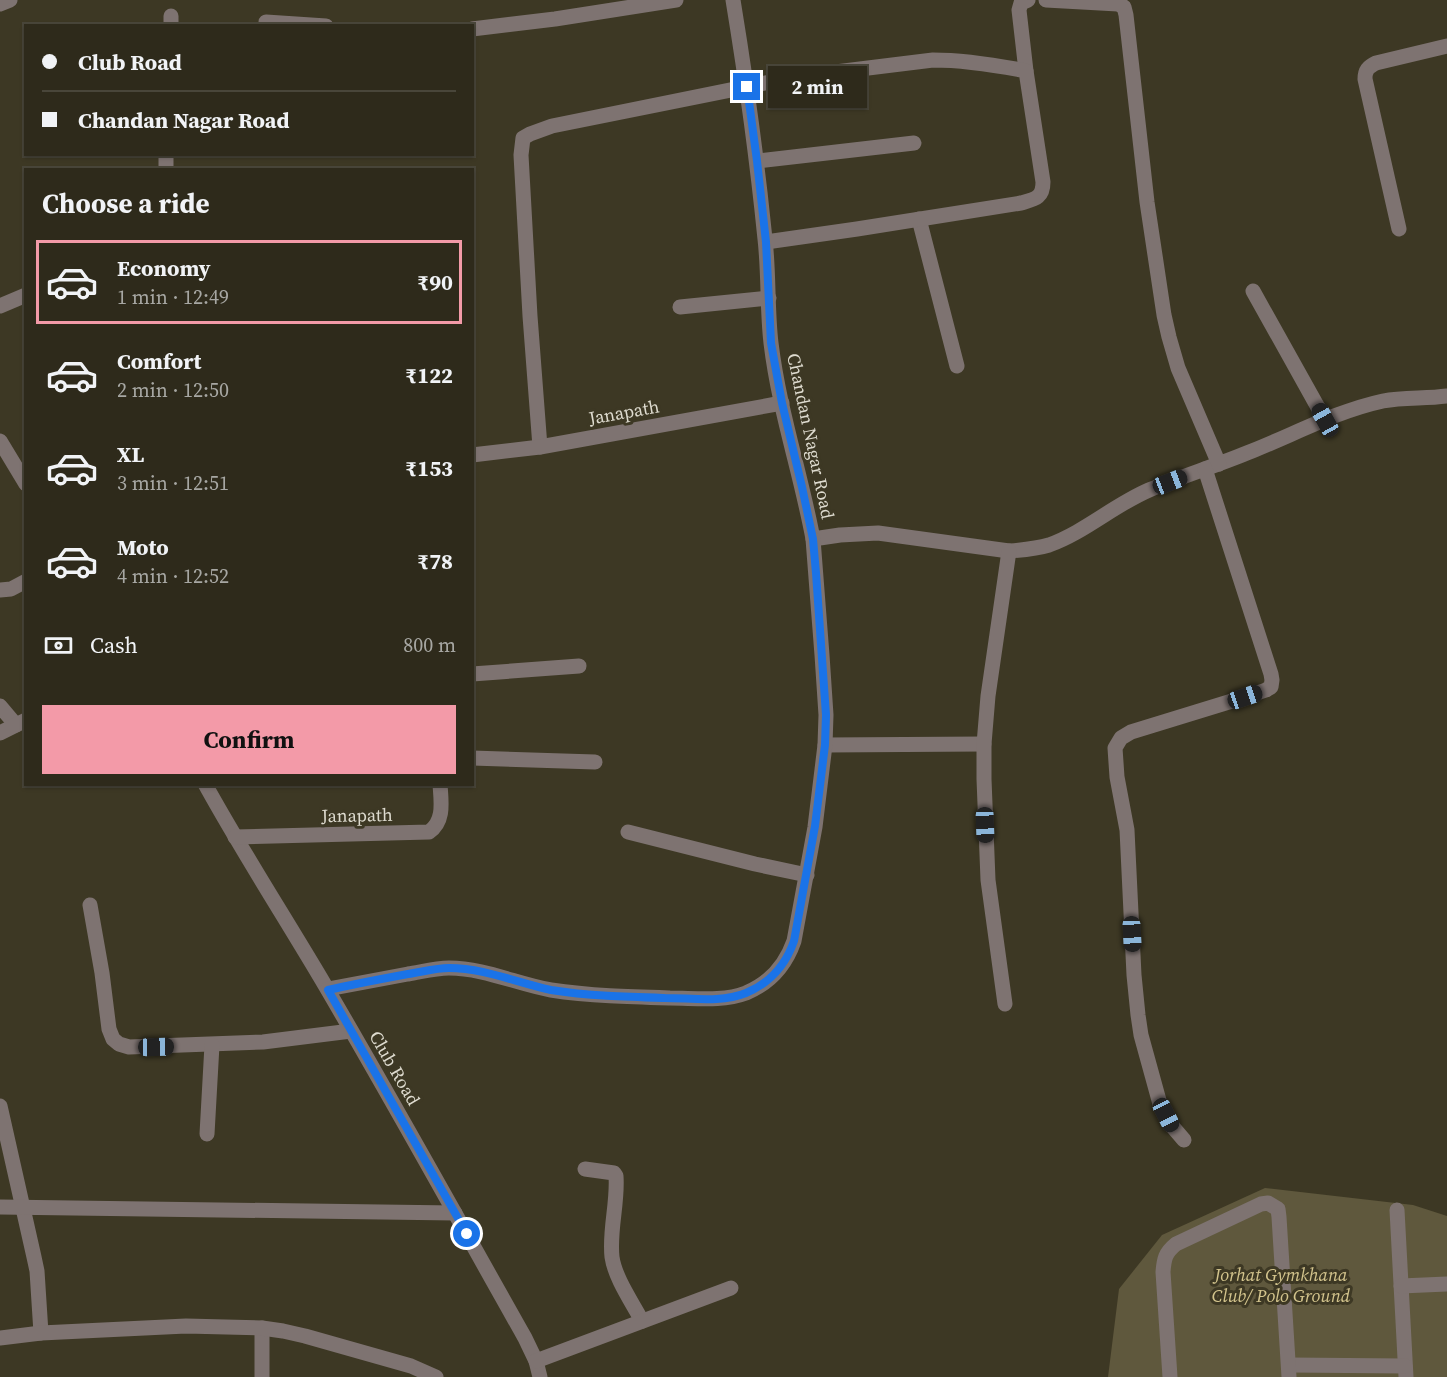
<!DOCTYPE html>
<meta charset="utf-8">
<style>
:root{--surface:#2e2a1b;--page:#3a3628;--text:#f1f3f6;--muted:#a7a7a3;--line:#49463a;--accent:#f39aa8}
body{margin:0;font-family:"Source Serif 4",serif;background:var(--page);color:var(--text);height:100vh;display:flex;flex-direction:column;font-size:22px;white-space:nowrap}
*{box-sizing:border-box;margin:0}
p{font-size:20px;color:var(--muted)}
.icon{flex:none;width:33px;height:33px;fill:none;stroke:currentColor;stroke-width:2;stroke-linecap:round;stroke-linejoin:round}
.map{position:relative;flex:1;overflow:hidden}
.side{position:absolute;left:24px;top:168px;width:450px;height:618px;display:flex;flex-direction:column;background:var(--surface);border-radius:0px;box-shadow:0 2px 4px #0004,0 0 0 2px var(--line)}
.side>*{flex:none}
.top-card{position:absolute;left:24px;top:24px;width:450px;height:132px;border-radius:0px;box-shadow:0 2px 4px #0004,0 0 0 2px var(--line);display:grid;align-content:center;height:132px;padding:0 18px;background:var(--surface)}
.end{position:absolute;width:27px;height:27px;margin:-14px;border:8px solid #1a73e8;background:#fff;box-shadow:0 0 0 3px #fff}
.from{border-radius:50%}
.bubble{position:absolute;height:42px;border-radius:0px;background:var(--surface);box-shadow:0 2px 4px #0004,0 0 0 2px var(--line);font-size:20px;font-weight:700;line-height:42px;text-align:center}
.car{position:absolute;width:18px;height:36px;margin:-18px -9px;border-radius:8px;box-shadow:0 0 4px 2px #0007;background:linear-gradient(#222 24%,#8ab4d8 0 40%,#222 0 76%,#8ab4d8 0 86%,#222 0)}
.top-card b{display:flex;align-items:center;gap:21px;height:57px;font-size:22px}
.top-card b+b{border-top:2px solid var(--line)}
.top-card i{width:15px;height:15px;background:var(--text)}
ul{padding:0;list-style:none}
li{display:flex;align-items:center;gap:18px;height:84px;margin:0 12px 9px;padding:0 6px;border:3px solid transparent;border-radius:0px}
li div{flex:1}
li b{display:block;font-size:22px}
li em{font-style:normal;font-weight:700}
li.selected{border-color:var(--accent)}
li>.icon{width:54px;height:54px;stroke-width:1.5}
h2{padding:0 18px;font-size:27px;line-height:72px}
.pay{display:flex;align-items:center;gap:15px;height:66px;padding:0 18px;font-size:22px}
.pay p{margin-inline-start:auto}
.primary-button{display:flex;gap:12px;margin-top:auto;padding:12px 18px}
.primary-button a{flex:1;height:69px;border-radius:0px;background:var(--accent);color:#111;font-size:24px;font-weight:700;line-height:69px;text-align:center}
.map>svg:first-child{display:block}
.green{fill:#5f583d}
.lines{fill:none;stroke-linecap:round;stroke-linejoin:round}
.minor{stroke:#7e7371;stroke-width:15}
.route{stroke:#1a73e8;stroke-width:8}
.labels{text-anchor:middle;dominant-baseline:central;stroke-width:6;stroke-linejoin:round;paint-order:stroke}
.street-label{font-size:18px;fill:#dedbcf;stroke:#3d3824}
.park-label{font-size:18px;font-style:italic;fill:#d3c48d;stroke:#3d3824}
</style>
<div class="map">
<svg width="1447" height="1377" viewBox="0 0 1447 1377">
<rect width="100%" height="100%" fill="#3d3824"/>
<path class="green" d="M 1265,1188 L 1413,1205 L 1447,1216 L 1447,1377 L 1108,1377 L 1119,1289 L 1162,1235 Z"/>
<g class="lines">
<g class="minor">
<path d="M 733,0 C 746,79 757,159 765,239 C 769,274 767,309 771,343 C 779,410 801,474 813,539 L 840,535 L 878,533 L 1009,551 C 1022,550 1036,549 1049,545 C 1085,532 1114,505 1149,490 C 1183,476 1218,465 1252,451 C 1295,434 1337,411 1383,401 C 1404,397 1426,399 1447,396"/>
<path d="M 1046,0 L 1118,4 L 1124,7 L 1126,15 L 1147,202 L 1164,315 L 1169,337 L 1178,368 L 1219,464"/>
<path d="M 0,4 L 10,0"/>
<path d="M 266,22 L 326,26"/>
<path d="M 171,26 L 171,16"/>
<path d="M 472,29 L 555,19 L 676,0"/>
<path d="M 1026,71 L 1019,10 L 1021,3 L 1028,0"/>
<path d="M 166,154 L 166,170"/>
<path d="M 757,161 L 914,143"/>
<path d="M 919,219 L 957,366"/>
<path d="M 1399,229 L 1365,79 C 1365,70 1368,67 1376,63 L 1447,46"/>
<path d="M 1253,291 L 1325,420"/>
<path d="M 0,306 L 26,295"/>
<path d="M 680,307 L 769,298"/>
<path d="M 0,441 L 26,484"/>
<path d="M 540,447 L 530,316 L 521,155 L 523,138 L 530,134 L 552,126 L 795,77 L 933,60 C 965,60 995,65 1026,71 L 1043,182 C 1043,198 1035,199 1021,203 L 857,229 L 766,242"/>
<path d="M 472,455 L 540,447 L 782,403"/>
<path d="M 0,590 L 11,589 L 26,581"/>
<path d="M 472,674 L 579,666"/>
<path d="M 0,706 L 16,725"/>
<path d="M 0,733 L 26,720"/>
<path d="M 825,745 L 984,744"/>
<path d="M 472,758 L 595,762"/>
<path d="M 205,784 C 243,853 286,919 326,987 C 394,1103 459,1221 525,1338 L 536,1361 L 540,1377"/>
<path d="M 628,832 L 755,864 L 807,875"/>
<path d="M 235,837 L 429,832 C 445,821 441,801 440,784"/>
<path d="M 90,905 L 102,973 L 109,1029 L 113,1039 L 119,1044 L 129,1047 L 263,1042 L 351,1031"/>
<path d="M 328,989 C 354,984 381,979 408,974 C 421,972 435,968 449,968 C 484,968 517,984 551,990 C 590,996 631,997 670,998 C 695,998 722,1002 746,993 C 770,983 786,964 794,941 L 815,827 L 825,745 L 826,715 L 822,655 L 813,539"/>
<path d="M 1005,1004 L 988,880 L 984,779 L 984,744 L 988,696 L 1009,551"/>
<path d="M 0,1106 L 34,1257 L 37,1271 L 41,1333"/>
<path d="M 207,1134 L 212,1045"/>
<path d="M 1184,1140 L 1172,1126 L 1160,1104 L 1141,1035 L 1138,1015 L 1134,975 L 1127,830 L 1117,777 L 1115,748 L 1121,738 L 1131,732 L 1245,697 L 1266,690 L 1271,687 L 1272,680 L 1271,674 L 1205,469"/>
<path d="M 585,1169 L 614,1173 L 616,1176 C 618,1203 609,1230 612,1257 C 615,1278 632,1302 642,1321"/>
<path d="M 0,1207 L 455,1213"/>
<path d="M 1397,1210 L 1406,1377"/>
<path d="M 1401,1286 L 1447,1284"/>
<path d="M 262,1328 L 262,1377"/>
<path d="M 0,1338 L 41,1333 L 186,1326 L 262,1328 L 283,1331 L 305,1336 L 411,1366 L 436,1377"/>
<path d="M 536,1361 L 731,1288"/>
<path d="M 1289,1365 L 1405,1366"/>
<path d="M 1170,1377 L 1163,1272 C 1164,1259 1165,1253 1176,1244 L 1261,1204 L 1268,1203 L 1278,1209 L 1279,1217 L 1289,1377"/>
</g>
</g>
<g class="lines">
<path class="route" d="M 467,1234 L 328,990 C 354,984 381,979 408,974 C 422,972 435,968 449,968 C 484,968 518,983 551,990 C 588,996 628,997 665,998 C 692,998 721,1003 746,993 C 770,983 786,964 794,941 L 815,826 L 825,745 L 826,715 L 816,573 L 813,539 L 802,487 L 782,403 L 771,343 L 766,242 L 757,161 L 747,87"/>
</g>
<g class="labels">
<g class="street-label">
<text transform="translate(624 412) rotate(-10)">Janapath</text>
<text transform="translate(811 436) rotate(78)">Chandan Nagar Road</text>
<text transform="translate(357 815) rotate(-1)">Janapath</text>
<text transform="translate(395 1068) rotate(60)">Club Road</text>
</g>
<g class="park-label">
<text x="1281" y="1274">Jorhat Gymkhana<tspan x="1281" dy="21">Club/ Polo Ground</tspan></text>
</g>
</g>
</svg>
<i class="end from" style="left:467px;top:1234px"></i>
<i class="end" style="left:747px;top:87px"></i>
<div class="bubble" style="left:768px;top:66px;width:99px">2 min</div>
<i class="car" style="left:1325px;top:420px;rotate:331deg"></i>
<i class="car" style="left:1170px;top:482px;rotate:69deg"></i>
<i class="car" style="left:1245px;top:697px;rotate:71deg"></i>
<i class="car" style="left:985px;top:825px;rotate:178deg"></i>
<i class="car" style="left:1132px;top:934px;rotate:177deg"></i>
<i class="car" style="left:156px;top:1047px;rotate:89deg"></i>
<i class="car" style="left:1166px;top:1115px;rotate:153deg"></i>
<div class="top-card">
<b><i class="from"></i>Club Road</b>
<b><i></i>Chandan Nagar Road</b>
</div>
<section class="side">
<h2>Choose a ride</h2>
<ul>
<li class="selected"><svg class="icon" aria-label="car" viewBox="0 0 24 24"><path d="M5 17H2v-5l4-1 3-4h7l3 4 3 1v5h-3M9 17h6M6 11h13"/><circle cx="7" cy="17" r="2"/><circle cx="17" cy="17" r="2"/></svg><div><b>Economy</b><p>1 min · 12:49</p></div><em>₹90</em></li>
<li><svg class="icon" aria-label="car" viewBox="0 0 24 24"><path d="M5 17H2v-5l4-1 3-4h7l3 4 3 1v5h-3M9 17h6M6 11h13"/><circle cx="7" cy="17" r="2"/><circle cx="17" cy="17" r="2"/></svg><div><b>Comfort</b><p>2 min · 12:50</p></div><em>₹122</em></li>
<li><svg class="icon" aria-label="car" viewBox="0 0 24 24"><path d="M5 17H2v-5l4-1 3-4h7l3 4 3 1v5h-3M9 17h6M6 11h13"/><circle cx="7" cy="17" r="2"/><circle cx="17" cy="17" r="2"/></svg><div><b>XL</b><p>3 min · 12:51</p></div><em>₹153</em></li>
<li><svg class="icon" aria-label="car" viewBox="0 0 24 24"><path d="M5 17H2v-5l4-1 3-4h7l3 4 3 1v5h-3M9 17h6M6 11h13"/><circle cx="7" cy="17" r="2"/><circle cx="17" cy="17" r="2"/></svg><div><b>Moto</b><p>4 min · 12:52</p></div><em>₹78</em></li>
</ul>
<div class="pay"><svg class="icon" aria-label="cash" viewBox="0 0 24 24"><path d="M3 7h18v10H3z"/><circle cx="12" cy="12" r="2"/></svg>Cash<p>800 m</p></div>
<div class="primary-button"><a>Confirm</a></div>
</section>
</div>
